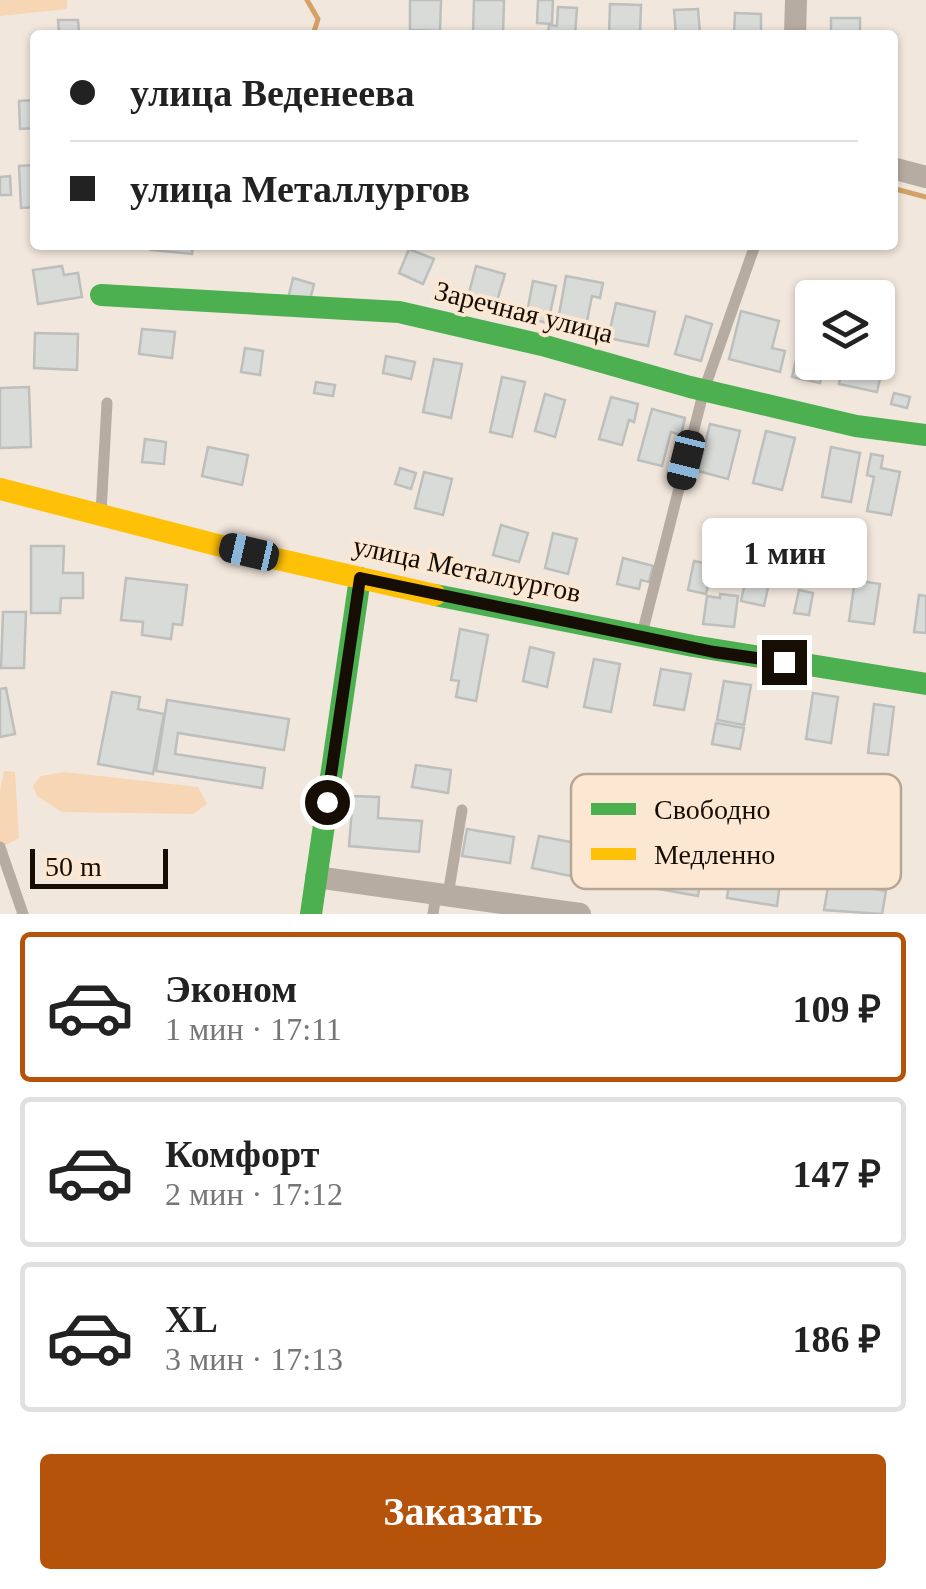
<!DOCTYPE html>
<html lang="ru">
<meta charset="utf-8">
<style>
:root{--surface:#fff;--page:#f2f2f2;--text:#222;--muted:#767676;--line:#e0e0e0;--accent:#b45309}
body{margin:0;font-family:Georgia,serif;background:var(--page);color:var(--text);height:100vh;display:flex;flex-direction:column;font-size:38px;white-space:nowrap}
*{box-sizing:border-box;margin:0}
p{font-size:32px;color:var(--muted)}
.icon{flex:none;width:55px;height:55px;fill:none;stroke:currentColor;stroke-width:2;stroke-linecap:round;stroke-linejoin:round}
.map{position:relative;height:914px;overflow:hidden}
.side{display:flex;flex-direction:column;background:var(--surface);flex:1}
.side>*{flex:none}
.hud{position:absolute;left:30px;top:30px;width:868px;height:220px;border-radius:10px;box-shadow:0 2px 8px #0004;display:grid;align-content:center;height:220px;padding:0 40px;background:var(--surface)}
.fabs{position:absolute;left:795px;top:280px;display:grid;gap:20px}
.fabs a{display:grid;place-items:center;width:100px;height:100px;border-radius:10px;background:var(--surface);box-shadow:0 2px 8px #0004;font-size:50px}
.scale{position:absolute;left:30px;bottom:25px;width:138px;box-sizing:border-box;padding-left:10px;border:5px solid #160e05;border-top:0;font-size:28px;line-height:35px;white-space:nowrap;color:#160e05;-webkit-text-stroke:8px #fce7d2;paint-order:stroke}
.end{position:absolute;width:45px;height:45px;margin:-22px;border:12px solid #160e05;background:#fff;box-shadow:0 0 0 5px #fff}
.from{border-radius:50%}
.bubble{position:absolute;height:70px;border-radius:10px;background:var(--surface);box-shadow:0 2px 8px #0004;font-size:32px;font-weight:800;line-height:70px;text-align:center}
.car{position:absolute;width:30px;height:60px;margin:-30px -15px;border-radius:12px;box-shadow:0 0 8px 2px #0007;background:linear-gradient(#222 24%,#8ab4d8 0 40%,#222 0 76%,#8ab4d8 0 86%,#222 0)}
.hud b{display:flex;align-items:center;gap:35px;height:95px;font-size:38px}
.hud b+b{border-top:2px solid var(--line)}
.hud i{width:25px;height:25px;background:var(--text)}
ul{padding:18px 0 0;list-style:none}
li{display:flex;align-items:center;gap:30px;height:150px;margin:0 20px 15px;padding:0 20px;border:5px solid var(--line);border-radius:10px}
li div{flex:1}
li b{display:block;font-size:38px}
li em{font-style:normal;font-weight:800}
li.selected{border-color:var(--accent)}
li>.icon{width:90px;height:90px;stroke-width:1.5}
.cta{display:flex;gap:20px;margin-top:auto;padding:20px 40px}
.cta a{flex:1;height:115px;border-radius:10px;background:var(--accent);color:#fff;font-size:40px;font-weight:800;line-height:115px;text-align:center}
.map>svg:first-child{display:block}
.green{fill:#f6d6b5}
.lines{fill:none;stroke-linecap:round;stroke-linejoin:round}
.stream{stroke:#d4a266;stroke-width:5}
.building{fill:#d8dbd8;stroke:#bcbfbc;stroke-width:2.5}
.lane{stroke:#b7aca1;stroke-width:11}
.street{stroke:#b7aca1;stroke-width:22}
.fast{stroke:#4caf50;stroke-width:22}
.slow{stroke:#ffc107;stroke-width:22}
.route{stroke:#160e05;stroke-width:12}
.labels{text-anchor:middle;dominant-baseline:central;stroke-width:8;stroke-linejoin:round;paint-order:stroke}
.street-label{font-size:28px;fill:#160e05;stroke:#fce7d2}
.key{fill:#fce7d2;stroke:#b7a694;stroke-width:2.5}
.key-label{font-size:28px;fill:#160e05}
</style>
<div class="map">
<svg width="926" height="914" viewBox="0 0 926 914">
<rect width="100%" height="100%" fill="#f2e7dc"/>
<g class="green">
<path d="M 0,0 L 67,0 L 67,9 L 0,16 Z"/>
<path d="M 4,771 L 15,772 L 19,838 L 6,845 L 0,855 L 0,792 Z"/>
<path d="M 64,772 L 198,787 L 207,804 L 193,814 L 62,812 L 37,796 L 33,786 L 41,776 Z"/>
</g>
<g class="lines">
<g class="stream">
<path d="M 307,0 L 318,19 L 313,35"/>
<path d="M 892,188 L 926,197"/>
</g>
</g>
<g class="building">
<path d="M 410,0 L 441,0 L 440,31 L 410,30 Z"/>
<path d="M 474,0 L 504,0 L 503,35 L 473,34 Z"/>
<path d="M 538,0 L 553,0 L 552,24 L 537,23 Z"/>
<path d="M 610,4 L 641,5 L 640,34 L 651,35 L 609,35 Z"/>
<path d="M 558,7 L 577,8 L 575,35 L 548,35 L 549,25 L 557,26 Z"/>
<path d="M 698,9 L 700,33 L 704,35 L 676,35 L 674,10 Z"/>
<path d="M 735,13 L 761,14 L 761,34 L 788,35 L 734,35 Z"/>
<rect x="831" y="18" width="29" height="17"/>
<path d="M 58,20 L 78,20 L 79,33 L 59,34 Z"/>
<path d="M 35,100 L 35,128 L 20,129 L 19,101 Z"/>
<path d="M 35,165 L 35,207 L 21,208 L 19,166 Z"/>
<path d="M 10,176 L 11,195 L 0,195 L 0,177 Z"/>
<path d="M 152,245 L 193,245 L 192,254 L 151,250 Z"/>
<path d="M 409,249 L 434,259 L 423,284 L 399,273 Z"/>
<path d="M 62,266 L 64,275 L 78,273 L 82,297 L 38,304 L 33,270 Z"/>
<path d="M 476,266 L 505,274 L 494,311 L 466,304 Z"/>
<path d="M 566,276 L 603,283 L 600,298 L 592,296 L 585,331 L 557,326 Z"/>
<path d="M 293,278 L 314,284 L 309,304 L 288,299 Z"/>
<path d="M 533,281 L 556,286 L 548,323 L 526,318 Z"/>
<path d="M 616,303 L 655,312 L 648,346 L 608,338 Z"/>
<path d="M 741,311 L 779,321 L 772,348 L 785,351 L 780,372 L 729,359 Z"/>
<path d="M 686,316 L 712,324 L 701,361 L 675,354 Z"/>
<path d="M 142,329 L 175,332 L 172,358 L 139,354 Z"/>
<path d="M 35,333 L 78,334 L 77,370 L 34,368 Z"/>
<path d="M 800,342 L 812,344 L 812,362 L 825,362 L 820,383 L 792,377 Z"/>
<path d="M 878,345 L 887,347 L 877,392 L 839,384 L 843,362 L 878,362 Z"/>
<path d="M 245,348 L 263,351 L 260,375 L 241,372 Z"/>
<path d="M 386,356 L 415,362 L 411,379 L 383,373 Z"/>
<path d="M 434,359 L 462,364 L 451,418 L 423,412 Z"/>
<path d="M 502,377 L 525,382 L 512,437 L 490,432 Z"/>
<path d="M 316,382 L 335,385 L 333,396 L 314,393 Z"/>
<path d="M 29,387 L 31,447 L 0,448 L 0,388 Z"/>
<path d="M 894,393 L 910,397 L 907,408 L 891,404 Z"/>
<path d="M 545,394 L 565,400 L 555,437 L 535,431 Z"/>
<path d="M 611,397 L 638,404 L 634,422 L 629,420 L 622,445 L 599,439 Z"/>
<path d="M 652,409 L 685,418 L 681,435 L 671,432 L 662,466 L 638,460 Z"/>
<path d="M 710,424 L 740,431 L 728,479 L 698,471 Z"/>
<path d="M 766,431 L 795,438 L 782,490 L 753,483 Z"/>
<path d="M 145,439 L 166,442 L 164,464 L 142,462 Z"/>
<path d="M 208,447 L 248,455 L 242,485 L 202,476 Z"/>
<path d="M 831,447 L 860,453 L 851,502 L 822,497 Z"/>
<path d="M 871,454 L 883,456 L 881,468 L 900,472 L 891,515 L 867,511 L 874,477 L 867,475 Z"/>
<path d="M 400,468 L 416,473 L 411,489 L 395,484 Z"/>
<path d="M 424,472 L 452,479 L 443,515 L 415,508 Z"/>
<path d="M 501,525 L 528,533 L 519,562 L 493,555 Z"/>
<path d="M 553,533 L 577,539 L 568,574 L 545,568 Z"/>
<path d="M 31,546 L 64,546 L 63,573 L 83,573 L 83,598 L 61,598 L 60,613 L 31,613 Z"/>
<path d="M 623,558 L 653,566 L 649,582 L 641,580 L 639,589 L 617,584 Z"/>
<path d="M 694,561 L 713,565 L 706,594 L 688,590 Z"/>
<path d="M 748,569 L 771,574 L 764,606 L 741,601 Z"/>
<path d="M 126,578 L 187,585 L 182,625 L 173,624 L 171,639 L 142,635 L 143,622 L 121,620 Z"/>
<path d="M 855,580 L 880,584 L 874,624 L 849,621 Z"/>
<path d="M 799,590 L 813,593 L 809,615 L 794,613 Z"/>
<path d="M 720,594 L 738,596 L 734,627 L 703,624 L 707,596 L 720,598 Z"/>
<path d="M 919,595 L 926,596 L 926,633 L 914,632 Z"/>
<path d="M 3,612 L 26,612 L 24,668 L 1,668 Z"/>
<path d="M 460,629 L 488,635 L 476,701 L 456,697 L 459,681 L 451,680 Z"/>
<path d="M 530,647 L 554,653 L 547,687 L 523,681 Z"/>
<path d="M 594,659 L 620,664 L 611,712 L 584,707 Z"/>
<path d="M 661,669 L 691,674 L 684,710 L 654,705 Z"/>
<path d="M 724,681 L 751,685 L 744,725 L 717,720 Z"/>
<path d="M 6,688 L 15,734 L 0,737 L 0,689 Z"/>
<path d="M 112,692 L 140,697 L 138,709 L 164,714 L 153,774 L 98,764 Z"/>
<path d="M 813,693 L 838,697 L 831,743 L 806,739 Z"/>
<path d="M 167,700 L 289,719 L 284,750 L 178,733 L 175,754 L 265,768 L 262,788 L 156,771 Z"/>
<path d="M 874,704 L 894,707 L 888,755 L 868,753 Z"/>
<path d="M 716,723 L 744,728 L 740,749 L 712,744 Z"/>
<path d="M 416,765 L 451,770 L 448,793 L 412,787 Z"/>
<path d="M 353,796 L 379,797 L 378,818 L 422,821 L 419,852 L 349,846 Z"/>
<path d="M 467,829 L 514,837 L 510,863 L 462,856 Z"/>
<path d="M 539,836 L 602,848 L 595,881 L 532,868 Z"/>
<path d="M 647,859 L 702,869 L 698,896 L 642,886 Z"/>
<path d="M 731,868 L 781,876 L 777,906 L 727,898 Z"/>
<path d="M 829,881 L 886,891 L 882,914 L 824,910 Z"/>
</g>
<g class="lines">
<g class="lane">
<path d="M 101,513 L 107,403"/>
<path d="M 642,634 L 704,390 L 755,245"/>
<path d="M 0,847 L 23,914"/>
<path d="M 448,895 L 462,810"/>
<path d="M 433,914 L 436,894"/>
</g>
<g class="street">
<path d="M 795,35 L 796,0"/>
<path d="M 892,168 L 926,177"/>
<path d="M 316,877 L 580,914"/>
</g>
<g class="fast">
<path d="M 101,295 L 399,312 L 542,345 L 690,387 L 856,426 L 926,435"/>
<path d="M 435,595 L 693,646 L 926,684"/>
<path d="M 311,914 L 360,578"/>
</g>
<path class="slow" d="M 0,489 L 229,548 L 435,595"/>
</g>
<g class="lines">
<path class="route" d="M 327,802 L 360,578 L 714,652 L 784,662"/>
</g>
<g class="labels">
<g class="street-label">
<text transform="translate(524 312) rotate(14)">Заречная улица</text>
<text transform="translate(467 569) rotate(12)">улица Металлургов</text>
</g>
</g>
<rect x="571" y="774" width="330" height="115" rx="15" class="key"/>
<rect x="591" y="803" width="45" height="12" fill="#4caf50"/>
<rect x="591" y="848" width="45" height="12" fill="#ffc107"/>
<g class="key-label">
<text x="654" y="819">Свободно</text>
<text x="654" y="864">Медленно</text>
</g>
</svg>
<div class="fabs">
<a><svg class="icon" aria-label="layers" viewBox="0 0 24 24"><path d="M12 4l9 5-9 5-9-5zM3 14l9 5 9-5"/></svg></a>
</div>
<div class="scale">50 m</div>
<i class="end from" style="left:327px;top:802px"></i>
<i class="end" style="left:784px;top:662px"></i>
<div class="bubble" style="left:702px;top:518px;width:165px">1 мин</div>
<i class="car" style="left:686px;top:460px;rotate:194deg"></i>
<i class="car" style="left:249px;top:552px;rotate:283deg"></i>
<div class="hud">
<b><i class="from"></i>улица Веденеева</b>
<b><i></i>улица Металлургов</b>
</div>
</div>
<section class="side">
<ul>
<li class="selected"><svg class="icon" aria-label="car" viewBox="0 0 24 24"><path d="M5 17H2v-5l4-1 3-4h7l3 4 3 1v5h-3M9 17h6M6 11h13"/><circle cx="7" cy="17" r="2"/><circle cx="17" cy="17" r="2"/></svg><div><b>Эконом</b><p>1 мин · 17:11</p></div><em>109 ₽</em></li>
<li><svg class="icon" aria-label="car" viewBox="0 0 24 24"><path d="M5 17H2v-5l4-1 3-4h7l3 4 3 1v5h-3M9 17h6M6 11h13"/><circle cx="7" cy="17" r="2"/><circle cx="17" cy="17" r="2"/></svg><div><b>Комфорт</b><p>2 мин · 17:12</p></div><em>147 ₽</em></li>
<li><svg class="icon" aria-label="car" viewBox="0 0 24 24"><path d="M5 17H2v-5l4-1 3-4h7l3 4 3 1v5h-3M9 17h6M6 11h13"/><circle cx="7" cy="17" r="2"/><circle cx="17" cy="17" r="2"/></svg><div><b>XL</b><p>3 мин · 17:13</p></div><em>186 ₽</em></li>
</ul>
<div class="cta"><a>Заказать</a></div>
</section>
